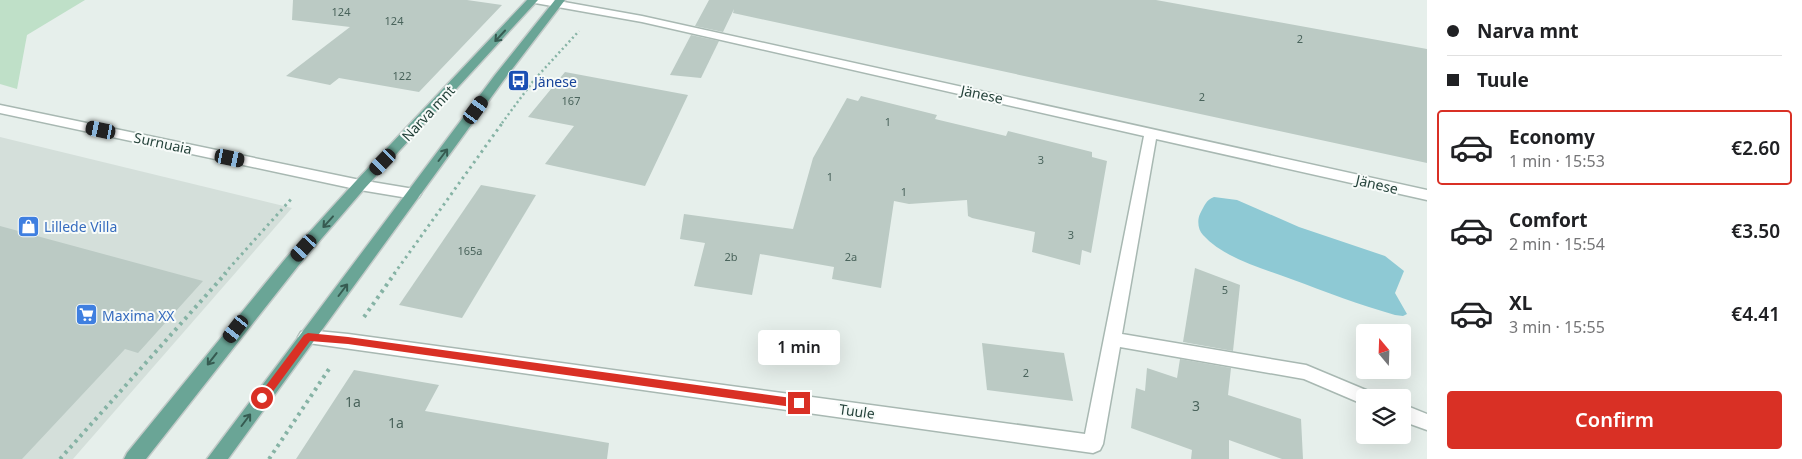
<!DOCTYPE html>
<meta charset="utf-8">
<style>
:root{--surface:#fff;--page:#f6f6f6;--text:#202124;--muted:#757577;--line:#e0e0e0;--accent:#d93025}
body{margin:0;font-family:"Noto Sans",sans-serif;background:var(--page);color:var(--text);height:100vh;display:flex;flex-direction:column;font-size:19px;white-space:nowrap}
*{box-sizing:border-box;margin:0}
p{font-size:16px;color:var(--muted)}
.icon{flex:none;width:28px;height:28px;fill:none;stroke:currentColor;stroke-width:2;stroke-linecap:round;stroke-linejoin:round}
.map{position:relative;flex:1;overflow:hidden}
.sheet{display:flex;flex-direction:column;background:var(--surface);width:375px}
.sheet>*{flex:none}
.hud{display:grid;align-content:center;height:110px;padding:0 20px;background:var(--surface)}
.needle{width:32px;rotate:341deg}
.controls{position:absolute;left:1356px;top:324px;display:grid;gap:10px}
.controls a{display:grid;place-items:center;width:55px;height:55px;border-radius:5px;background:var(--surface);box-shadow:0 5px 20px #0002;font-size:25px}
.end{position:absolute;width:22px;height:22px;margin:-11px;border:6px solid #d93025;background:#fff;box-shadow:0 0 0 2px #fff}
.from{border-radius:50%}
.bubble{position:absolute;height:35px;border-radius:5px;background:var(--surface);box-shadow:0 5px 20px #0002;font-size:16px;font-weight:600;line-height:35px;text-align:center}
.car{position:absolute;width:15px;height:30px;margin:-15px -8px;border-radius:6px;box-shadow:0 0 4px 1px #0007;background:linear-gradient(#222 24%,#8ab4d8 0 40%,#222 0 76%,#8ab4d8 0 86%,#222 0)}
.hud b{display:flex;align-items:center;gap:18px;height:48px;font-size:19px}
.hud b+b{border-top:1px solid var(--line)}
.hud i{width:12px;height:12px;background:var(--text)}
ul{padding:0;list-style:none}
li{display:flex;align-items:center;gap:15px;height:75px;margin:0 10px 8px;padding:0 10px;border:2px solid transparent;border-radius:5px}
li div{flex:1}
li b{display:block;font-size:19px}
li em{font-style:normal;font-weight:600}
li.current{border-color:var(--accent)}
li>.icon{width:45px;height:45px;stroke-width:1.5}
.action{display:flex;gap:10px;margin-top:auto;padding:10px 20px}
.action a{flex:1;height:58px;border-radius:5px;background:var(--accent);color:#fff;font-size:20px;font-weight:600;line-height:58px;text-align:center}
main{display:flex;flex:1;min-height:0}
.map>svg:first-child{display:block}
.built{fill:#d4dfda}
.green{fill:#bfe0c8}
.water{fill:#8ec9d4}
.building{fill:#bbcac4}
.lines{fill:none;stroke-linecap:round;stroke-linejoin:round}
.minor-casing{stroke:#a8b8b2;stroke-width:3}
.major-casing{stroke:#c2cac8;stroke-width:3}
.path-far2{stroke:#86b3a5;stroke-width:2.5;stroke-dasharray:2 3;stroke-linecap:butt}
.path-far1{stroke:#86b3a5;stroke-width:3;stroke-dasharray:2.5 4;stroke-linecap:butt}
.path{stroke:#86b3a5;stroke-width:4;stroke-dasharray:3 4.5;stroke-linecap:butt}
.minor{fill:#fff;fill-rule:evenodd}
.major{fill:#6aa596;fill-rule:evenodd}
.oneway{stroke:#365b51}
.route{fill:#d93025}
.labels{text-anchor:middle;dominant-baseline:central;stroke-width:4;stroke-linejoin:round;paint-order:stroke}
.number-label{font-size:11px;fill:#4a645c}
.transit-label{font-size:14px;fill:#164399;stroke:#f7fbf9;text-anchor:start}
.street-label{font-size:14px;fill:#24423a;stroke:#f7fbf9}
.shop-label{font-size:14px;fill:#366cbe;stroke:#f7fbf9;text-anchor:start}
.near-number-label{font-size:14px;fill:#4a645c}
</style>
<main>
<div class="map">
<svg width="1427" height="459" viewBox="0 0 1427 459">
<rect width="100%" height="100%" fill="#e6efeb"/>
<path class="built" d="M 0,137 L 292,208 L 73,459 L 0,459 Z"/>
<path class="green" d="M 0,0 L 85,0 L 27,35 L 17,89 L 0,84 Z"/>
<path class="water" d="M 1214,197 L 1237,200 L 1299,227 L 1385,256 L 1404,271 L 1395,293 L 1407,314 L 1403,316 L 1395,315 C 1360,305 1326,292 1291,279 C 1262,268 1225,259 1203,235 C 1198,230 1197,220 1200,214 C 1204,206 1206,200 1214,197 Z"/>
<g class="building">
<path d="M 293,0 L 467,0 L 502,5 L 419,92 L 339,78 L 330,85 L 286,76 L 350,27 L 292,20 Z"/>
<path d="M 709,0 L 1156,0 L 1427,49 L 1427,163 L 733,13 L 734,9 L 723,32 L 695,26 Z"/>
<path d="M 691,35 L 719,41 L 701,78 L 670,75 Z"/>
<path d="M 565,72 L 688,95 L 645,186 L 545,164 L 574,126 L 528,117 Z"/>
<path d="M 861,96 L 937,115 L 935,119 L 1006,136 L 1008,131 L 1092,152 L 1092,157 L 1107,161 L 1091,253 L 1082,250 L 1080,265 L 1032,252 L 1035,232 L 972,218 L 968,216 L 967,200 L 909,204 L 894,201 L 881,288 L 832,279 L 834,267 L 760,254 L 752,295 L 694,286 L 705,243 L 680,239 L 684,214 L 793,229 L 813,158 L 847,98 L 858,101 Z"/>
<path d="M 481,185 L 536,195 L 462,318 L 399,305 Z"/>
<path d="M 0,226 L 203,281 L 138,353 L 125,349 L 22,459 L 0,459 Z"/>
<path d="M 1195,268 L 1240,285 L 1233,351 L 1183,342 Z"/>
<path d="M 982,343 L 1064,353 L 1073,401 L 987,390 Z"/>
<path d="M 1180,359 L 1231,368 L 1228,395 L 1301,419 L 1303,459 L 1282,459 L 1229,440 L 1229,459 L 1191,459 L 1192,450 L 1131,428 L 1136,388 L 1145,391 L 1147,368 L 1177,378 Z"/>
<path d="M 354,370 L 439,385 L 425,411 L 609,443 L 607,459 L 296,459 Z"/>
</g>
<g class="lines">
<defs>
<g id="minor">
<path d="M 530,0 L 553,0 L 642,16 L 1427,190 L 1427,200 L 1156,139 L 1122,334 L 1306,365 L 1373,393 L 1376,398 L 1365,398 L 1365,405 L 1304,379 L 1120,347 L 1103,444 L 1100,450 L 1093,453 L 301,342 L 298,337 L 301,332 L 307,330 L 348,334 L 1085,434 L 1144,136 L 642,22 L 535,3 Z"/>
<path d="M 0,105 L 360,180 L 414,189 L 419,191 L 421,194 L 419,197 L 414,199 L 360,190 L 0,113 Z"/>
<path d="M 1402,404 L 1427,414 L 1427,430 L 1402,421 Z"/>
</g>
<g id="major">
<path d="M 527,0 L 538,0 L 365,188 L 298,266 L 146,459 L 124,459 L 127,453 L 286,258 L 355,182 Z"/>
<path d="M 555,0 L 565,0 L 503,81 L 228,459 L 207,459 L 495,75 Z"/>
</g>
</defs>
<use href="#minor" class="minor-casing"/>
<use href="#major" class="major-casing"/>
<path class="path-far2" d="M 502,123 L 534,80 L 579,31"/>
<g class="path-far1">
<path d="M 224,274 L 293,197"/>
<path d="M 394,274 L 503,122"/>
</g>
<g class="path">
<path d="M 364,317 L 395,273"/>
<path d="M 60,459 L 226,273"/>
<path d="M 269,459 L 331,366"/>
</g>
<use href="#minor" class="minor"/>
<use href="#major" class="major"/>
</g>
<defs><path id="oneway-shaft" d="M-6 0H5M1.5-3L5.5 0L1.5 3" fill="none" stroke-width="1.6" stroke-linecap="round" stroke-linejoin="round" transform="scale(1.25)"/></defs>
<g class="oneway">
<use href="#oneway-shaft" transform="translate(500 36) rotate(133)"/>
<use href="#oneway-shaft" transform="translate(443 155) rotate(-53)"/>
<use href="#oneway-shaft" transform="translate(328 222) rotate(132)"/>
<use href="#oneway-shaft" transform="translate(343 290) rotate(-53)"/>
<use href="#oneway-shaft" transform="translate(212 359) rotate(128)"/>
<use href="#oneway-shaft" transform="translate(246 420) rotate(-53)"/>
</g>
<path class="route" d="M 308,333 L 348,337 L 799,399 L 804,403 L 799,408 L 348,344 L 310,341 L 266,401 L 259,401 L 259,395 L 304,335 Z"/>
<defs>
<symbol id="bus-square" viewBox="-11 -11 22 22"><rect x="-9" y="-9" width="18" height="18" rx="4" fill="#1a4fb4" stroke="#f7fbf9"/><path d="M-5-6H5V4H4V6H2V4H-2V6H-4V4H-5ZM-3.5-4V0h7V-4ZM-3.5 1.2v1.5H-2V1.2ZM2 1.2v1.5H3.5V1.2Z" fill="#fff"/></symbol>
<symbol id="shop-square" viewBox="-11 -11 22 22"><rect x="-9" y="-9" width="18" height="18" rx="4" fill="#3f7fe0" stroke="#f7fbf9"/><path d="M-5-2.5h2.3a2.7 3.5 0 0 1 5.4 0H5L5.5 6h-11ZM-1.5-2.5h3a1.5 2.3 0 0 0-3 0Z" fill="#fff"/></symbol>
<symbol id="supermarket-square" viewBox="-11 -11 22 22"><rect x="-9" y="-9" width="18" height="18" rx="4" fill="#3f7fe0" stroke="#f7fbf9"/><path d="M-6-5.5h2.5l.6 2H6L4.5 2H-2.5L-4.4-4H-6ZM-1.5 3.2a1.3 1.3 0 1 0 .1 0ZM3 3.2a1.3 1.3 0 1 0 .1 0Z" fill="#fff"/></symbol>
</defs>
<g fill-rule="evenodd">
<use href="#bus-square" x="506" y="68" width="25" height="25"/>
<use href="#shop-square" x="16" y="214" width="25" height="25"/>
<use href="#supermarket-square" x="74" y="302" width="25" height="25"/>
</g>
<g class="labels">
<g class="number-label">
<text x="341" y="11">124</text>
<text x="394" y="20">124</text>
<text x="1300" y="38">2</text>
<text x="402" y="75">122</text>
<text x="1202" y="96">2</text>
<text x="571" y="100">167</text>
<text x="888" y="121">1</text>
<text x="1041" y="159">3</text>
<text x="830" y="176">1</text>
<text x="904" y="191">1</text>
<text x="1071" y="234">3</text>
<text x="470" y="250">165a</text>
<text x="731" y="256">2b</text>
<text x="851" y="256">2a</text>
<text x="1225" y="289">5</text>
<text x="1026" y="372">2</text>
</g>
<g class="transit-label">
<text x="534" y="81">Jänese</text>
</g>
<g class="street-label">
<text transform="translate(982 94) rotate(12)">Jänese</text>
<text transform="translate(428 113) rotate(-47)">Narva mnt</text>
<text transform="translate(163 143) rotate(12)">Surnuaia</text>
<text transform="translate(1377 184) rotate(13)">Jänese</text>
<text transform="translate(857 411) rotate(8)">Tuule</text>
</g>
<g class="shop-label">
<text x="44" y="226">Lillede Villa</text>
<text x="102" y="315">Maxima XX</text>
</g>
<g class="near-number-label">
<text x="353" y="401">1a</text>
<text x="1196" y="405">3</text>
<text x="396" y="422">1a</text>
</g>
</g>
</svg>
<div class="controls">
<a><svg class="needle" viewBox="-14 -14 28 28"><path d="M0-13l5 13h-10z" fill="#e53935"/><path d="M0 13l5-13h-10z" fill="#757577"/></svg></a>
<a><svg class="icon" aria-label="layers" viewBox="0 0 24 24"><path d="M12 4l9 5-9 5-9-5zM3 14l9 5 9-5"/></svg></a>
</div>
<i class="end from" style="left:262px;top:398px"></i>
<i class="end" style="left:799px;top:403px"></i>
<div class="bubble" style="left:758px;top:330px;width:82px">1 min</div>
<i class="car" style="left:476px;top:110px;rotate:36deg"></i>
<i class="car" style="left:101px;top:130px;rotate:282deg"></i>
<i class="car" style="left:230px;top:158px;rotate:102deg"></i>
<i class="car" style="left:383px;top:162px;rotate:224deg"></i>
<i class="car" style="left:304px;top:248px;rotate:222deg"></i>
<i class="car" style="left:236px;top:329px;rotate:218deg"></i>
</div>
<section class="sheet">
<div class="hud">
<b><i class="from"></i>Narva mnt</b>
<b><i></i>Tuule</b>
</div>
<ul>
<li class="current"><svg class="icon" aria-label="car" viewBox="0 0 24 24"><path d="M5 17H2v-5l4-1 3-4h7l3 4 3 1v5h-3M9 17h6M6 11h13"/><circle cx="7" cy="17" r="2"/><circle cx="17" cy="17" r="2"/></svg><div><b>Economy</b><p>1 min · 15:53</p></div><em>€2.60</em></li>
<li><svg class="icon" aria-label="car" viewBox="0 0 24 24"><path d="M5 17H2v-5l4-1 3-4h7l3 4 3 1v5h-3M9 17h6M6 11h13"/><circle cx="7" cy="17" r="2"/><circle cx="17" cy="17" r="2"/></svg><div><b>Comfort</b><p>2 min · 15:54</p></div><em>€3.50</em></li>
<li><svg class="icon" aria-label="car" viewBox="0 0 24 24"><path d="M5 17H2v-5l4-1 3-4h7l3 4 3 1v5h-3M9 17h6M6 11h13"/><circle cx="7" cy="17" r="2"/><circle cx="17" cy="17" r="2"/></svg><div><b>XL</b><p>3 min · 15:55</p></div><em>€4.41</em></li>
</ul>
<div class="action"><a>Confirm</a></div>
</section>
</main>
